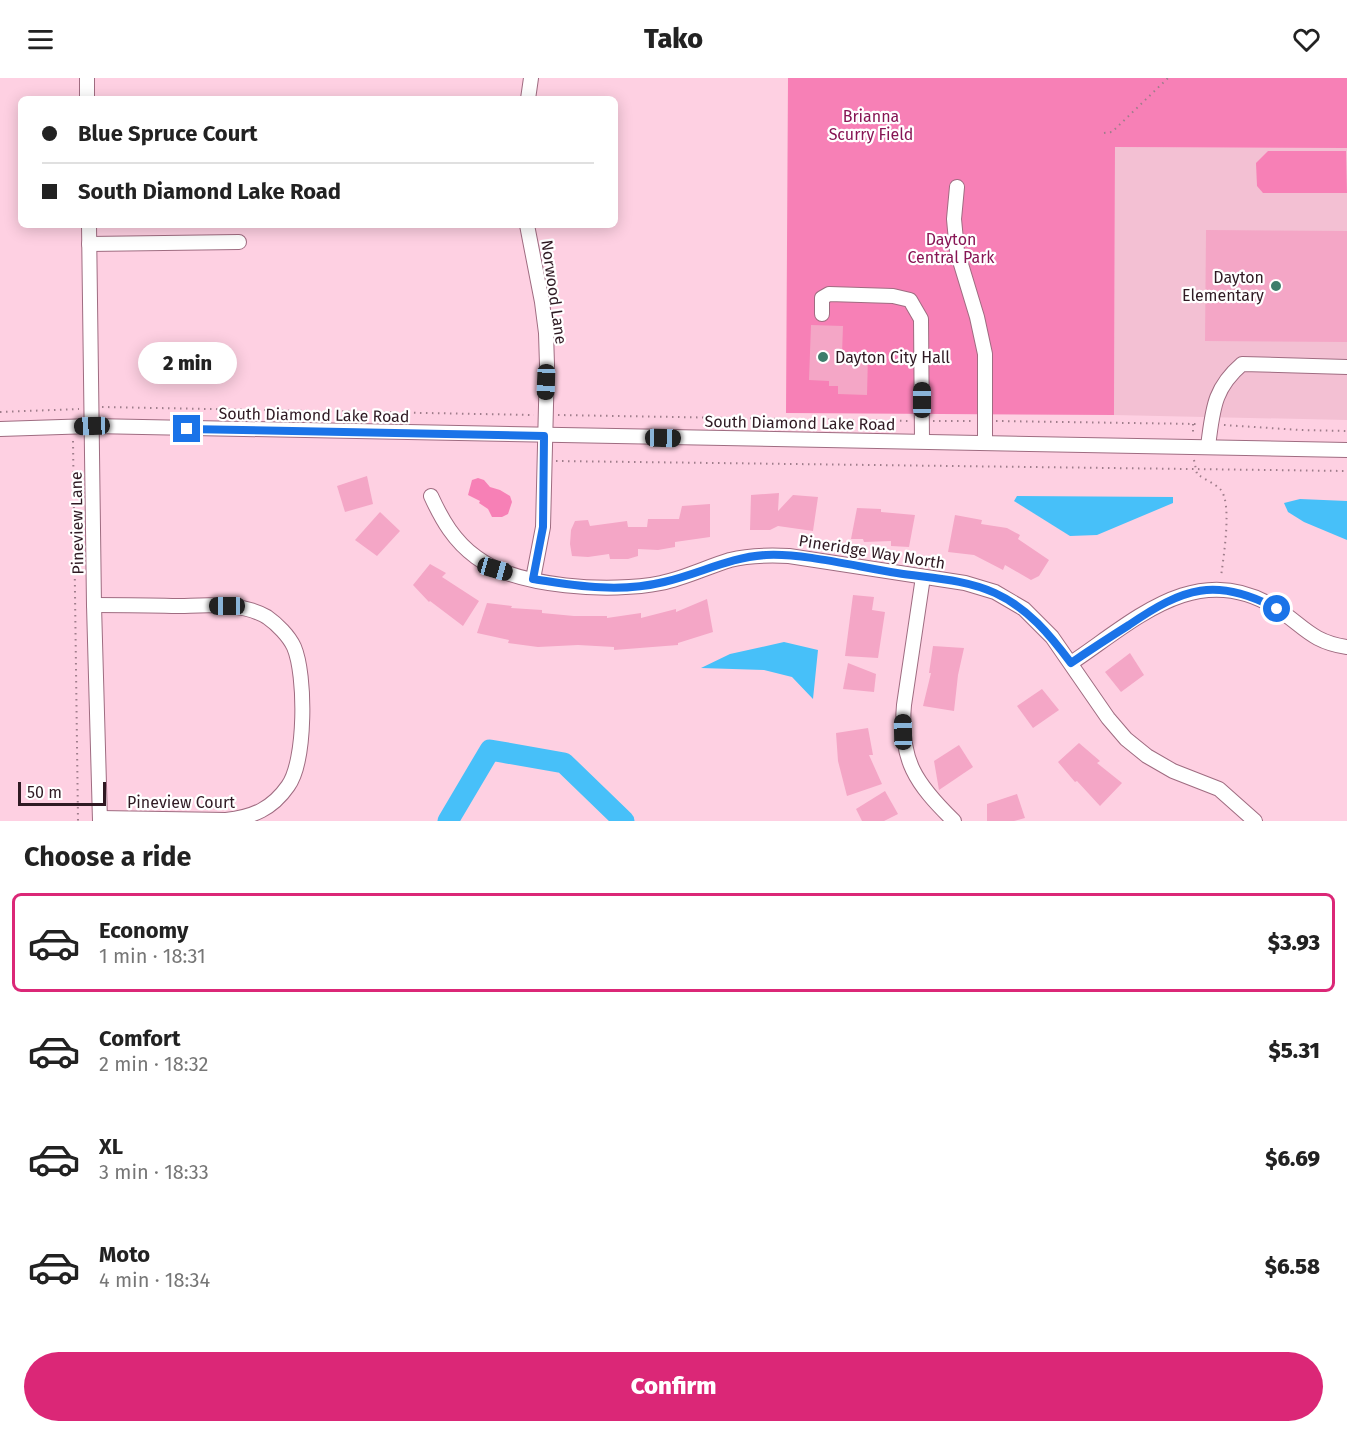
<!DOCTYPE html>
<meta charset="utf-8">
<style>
:root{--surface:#fff;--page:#f6f6f6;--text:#222;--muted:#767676;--line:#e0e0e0;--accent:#db2777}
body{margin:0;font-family:"Fira Sans",sans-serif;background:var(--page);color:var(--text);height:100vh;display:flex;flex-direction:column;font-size:22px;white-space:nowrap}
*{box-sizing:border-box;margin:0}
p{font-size:20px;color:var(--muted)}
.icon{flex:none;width:33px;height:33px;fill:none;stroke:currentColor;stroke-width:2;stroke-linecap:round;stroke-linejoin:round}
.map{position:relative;height:743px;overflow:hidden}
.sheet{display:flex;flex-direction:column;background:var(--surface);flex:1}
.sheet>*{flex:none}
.banner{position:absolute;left:18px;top:18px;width:600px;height:132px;border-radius:9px;box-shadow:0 3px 15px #0003;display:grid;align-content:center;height:132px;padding:0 24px;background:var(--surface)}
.scale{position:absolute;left:18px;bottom:15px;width:88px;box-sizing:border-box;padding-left:6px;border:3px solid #2f1a23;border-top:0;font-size:16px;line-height:21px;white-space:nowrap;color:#2f1a23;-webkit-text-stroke:4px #fff;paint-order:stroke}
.end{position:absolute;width:27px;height:27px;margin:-14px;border:8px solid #1a73e8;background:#fff;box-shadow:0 0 0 3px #fff}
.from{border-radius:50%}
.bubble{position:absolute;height:42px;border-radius:21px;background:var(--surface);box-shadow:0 3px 15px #0003;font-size:20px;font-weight:800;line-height:42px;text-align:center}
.car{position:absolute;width:18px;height:36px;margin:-18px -9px;border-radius:8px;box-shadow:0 0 4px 2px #0007;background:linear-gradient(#222 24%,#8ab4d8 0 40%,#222 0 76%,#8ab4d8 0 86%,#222 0)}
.banner b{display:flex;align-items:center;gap:21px;height:57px;font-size:22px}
.banner b+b{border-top:2px solid var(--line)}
.banner i{width:15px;height:15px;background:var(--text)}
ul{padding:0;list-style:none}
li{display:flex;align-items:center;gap:18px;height:99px;margin:0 12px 9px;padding:0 12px;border:3px solid transparent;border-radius:9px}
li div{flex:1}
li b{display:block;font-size:22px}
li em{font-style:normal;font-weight:800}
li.selected{border-color:var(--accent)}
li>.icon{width:54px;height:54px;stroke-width:1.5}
h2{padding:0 24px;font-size:27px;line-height:72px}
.cta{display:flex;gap:12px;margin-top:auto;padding:12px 24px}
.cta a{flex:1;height:69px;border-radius:36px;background:var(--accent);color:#fff;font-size:24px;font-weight:800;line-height:69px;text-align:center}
header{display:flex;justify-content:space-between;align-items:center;height:78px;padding:0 24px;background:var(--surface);font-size:27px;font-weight:800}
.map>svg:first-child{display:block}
.built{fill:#f3c0d3}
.green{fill:#f780b6}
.water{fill:#47c0f9}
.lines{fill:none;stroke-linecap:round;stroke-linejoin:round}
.river{stroke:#47c0f9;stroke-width:21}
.building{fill:#f4a6c6}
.minor-casing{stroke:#9f6c81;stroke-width:16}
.path{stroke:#9f7d8b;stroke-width:2;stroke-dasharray:1.5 4.5;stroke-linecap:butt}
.minor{stroke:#fff;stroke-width:14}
.route{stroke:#1a73e8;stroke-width:8}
.poi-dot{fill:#3d7d6b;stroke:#fff;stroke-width:2}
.labels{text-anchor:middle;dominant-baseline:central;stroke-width:4.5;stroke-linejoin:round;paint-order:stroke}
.park-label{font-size:16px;fill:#871554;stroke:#fff}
.poi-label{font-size:16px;fill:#2f1a23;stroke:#fff;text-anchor:end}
.street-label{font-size:16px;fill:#2f1a23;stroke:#fff}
</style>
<header><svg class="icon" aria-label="menu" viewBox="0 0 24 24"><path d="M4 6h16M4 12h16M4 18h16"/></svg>Tako<svg class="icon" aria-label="heart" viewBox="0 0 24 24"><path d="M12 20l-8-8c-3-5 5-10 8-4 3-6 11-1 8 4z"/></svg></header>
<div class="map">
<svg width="1347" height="743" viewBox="0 0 1347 743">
<rect width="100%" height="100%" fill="#fed0e2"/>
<path class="built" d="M 1115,69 L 1347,70 L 1347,342 L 1114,337 Z"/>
<g class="green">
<path d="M 788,0 L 1347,0 L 1347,70 L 1115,69 L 1114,337 L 786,335 Z"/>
<path d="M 1268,73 L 1346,73 L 1347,115 L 1263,115 L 1257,108 L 1256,85 Z"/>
<path d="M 478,400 L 484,402 L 490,409 L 500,412 L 510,418 L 512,424 L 508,436 L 502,439 L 492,439 L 488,431 L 479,425 L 480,423 L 468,417 L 472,402 Z"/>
</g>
<g class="water">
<path d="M 1017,418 L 1173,419 L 1173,425 L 1097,457 L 1070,458 L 1014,423 Z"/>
<path d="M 1300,421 L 1347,423 L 1347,462 L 1304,444 L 1288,434 L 1284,425 Z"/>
<path d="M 784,564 L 818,572 L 813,621 L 792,599 L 764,592 L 701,590 L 730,576 Z"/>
</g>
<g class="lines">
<path class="river" d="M 448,743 L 490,672 L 564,685 L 624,743"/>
</g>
<g class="building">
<path d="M 1206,152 L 1347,153 L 1347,264 L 1205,263 Z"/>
<path d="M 811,247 L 843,248 L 842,276 L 868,277 L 867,317 L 838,316 L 838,308 L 829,308 L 829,303 L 809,302 Z"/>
<path d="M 367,398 L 373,426 L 345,434 L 337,408 Z"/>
<path d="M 779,415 L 778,433 L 793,417 L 818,419 L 813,453 L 778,448 L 770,452 L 750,452 L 751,417 Z"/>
<path d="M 710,426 L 710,459 L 675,464 L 675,469 L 658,472 L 638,471 L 638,478 L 628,481 L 610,481 L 609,476 L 588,479 L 572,478 L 570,466 L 571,452 L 575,443 L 588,442 L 590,448 L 627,443 L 628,449 L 647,449 L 648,441 L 679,441 L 682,428 Z"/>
<path d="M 857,430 L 881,431 L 881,434 L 915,437 L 909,469 L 891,468 L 891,463 L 864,464 L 863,461 L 851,461 Z"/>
<path d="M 380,434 L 400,453 L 377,478 L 355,462 Z"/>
<path d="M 955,437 L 982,442 L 981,446 L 1007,450 L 1020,457 L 1018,461 L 1049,482 L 1039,498 L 1031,502 L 1005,487 L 1003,492 L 974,477 L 948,474 Z"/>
<path d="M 430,486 L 446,495 L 442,499 L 479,523 L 463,548 L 430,523 L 429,524 L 413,507 Z"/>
<path d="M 853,517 L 874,519 L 872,532 L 885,534 L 878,580 L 845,578 Z"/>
<path d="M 707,521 L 713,554 L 678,565 L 678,567 L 614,572 L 614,569 L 578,567 L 538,569 L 508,565 L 509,562 L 477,555 L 487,525 L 512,528 L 511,530 L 542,532 L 542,535 L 574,538 L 607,538 L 607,540 L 641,535 L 641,540 L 676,531 L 676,534 Z"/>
<path d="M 933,568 L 964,570 L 958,597 L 954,633 L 923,628 L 931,595 L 929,595 Z"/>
<path d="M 1130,575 L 1144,597 L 1121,614 L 1105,594 Z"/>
<path d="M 848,585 L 876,596 L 874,614 L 843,611 Z"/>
<path d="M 1042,611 L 1059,632 L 1033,650 L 1017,628 Z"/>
<path d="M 868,650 L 873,677 L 869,677 L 882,706 L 847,718 L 838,683 L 836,655 Z"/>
<path d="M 1079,665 L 1100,683 L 1097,685 L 1122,705 L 1100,728 L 1077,703 L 1075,704 L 1058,684 Z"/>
<path d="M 959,667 L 973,689 L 939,712 L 934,683 Z"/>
<path d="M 885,713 L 898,736 L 884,743 L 862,743 L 856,731 Z"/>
<path d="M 1017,716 L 1025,740 L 1014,743 L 987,743 L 987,726 Z"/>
</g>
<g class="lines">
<defs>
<g id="minor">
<path d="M 87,0 L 87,21"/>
<path d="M 528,21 L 531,0"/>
<path d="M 957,109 L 954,141 L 957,173 L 977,239 L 985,276 L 985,364"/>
<path d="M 89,147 L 94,527 L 100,743"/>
<path d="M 527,147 L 542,224 L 546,255 L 547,287 L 543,449 L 533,501"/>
<path d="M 89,166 L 239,164"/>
<path d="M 822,236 L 822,220 L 829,216 L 893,218 L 910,222 L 921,241 L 922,363"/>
<path d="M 0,351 L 92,348 L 1347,372"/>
<path d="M 1208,368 C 1213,332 1213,311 1242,286 L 1347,289"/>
<path d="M 431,418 C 442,442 454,463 476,479 C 517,510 612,515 661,505 C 685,500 707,489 730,482 C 750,477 770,477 789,478 L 965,505 L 995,514 L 1024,531 L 1052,559 L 1108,640 L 1126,661 L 1147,678 L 1173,693 L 1219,711 L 1255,743"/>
<path d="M 923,499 L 904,627 C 899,682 916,706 954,743"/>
<path d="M 94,527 C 120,527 146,527 172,528 C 203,528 240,523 267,539 C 277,546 289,558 294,569 C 306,597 306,683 288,708 C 272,731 253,739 226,742 L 100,740"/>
<path d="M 1071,585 C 1134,543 1197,480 1276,530 C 1303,547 1311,564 1347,569"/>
</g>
</defs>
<use href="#minor" class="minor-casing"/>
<g class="path">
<path d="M 1104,55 L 1112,54 L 1168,0"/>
<path d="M 102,329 L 534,337"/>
<path d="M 0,334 L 79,331"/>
<path d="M 558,337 L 909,343"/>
<path d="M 933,343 L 972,343"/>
<path d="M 996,343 L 1197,346"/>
<path d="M 1193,346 L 1193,358"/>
<path d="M 1224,347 L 1300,352 L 1347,353"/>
<path d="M 73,363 L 78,743"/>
<path d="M 1194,382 L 1197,396 C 1204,401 1214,405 1220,411 C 1233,424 1223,481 1221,499"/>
<path d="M 556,383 L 1347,393"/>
</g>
<use href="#minor" class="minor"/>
</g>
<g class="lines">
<path class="route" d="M 187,351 L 544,358 L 543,449 L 533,501 C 578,508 619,515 664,504 C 699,496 730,479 766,477 C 804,475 858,489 897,495 C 929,500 965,501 995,515 C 1028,530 1050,557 1071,585 C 1090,572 1110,559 1129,547 C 1183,510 1216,498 1277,531"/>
</g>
<g class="poi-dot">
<circle cx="1276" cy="208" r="6"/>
<circle cx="823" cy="279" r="6"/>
</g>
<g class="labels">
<g class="park-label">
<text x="871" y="38">Brianna<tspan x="871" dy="18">Scurry Field</tspan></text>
<text x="951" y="161">Dayton<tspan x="951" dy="18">Central Park</tspan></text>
</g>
<g class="poi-label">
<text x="1264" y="199">Dayton<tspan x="1264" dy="18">Elementary</tspan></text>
<text x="835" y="279" text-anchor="start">Dayton City Hall</text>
</g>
<g class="street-label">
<text transform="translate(554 214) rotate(82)">Norwood Lane</text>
<text transform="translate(314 337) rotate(1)">South Diamond Lake Road</text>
<text transform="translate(800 345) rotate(1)">South Diamond Lake Road</text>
<text transform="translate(77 445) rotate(-91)">Pineview Lane</text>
<text transform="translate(872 474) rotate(9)">Pineridge Way North</text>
<text x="181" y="724">Pineview Court</text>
</g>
</g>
</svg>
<div class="scale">50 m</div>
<i class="end from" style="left:1277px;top:531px"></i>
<i class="end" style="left:187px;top:351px"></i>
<div class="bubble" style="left:138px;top:264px;width:99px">2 min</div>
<i class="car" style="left:546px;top:304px;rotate:182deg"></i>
<i class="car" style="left:922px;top:322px;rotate:0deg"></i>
<i class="car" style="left:92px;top:348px;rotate:268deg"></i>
<i class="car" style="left:663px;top:360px;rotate:91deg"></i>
<i class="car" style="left:495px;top:491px;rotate:106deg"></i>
<i class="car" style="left:227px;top:528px;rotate:270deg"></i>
<i class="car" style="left:903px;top:654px;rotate:359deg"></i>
<div class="banner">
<b><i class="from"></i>Blue Spruce Court</b>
<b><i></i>South Diamond Lake Road</b>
</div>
</div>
<section class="sheet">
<h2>Choose a ride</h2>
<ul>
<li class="selected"><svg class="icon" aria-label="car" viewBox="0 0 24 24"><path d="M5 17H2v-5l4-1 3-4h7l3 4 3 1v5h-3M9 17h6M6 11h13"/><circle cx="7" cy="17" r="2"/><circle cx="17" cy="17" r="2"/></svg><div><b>Economy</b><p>1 min · 18:31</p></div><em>$3.93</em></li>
<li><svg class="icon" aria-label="car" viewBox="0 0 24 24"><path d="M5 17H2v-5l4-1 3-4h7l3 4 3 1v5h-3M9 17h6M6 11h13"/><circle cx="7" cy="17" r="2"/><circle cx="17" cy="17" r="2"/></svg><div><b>Comfort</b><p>2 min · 18:32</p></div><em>$5.31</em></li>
<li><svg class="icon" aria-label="car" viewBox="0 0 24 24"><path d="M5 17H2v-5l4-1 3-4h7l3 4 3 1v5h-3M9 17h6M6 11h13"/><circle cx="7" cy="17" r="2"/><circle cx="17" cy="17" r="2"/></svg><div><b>XL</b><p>3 min · 18:33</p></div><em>$6.69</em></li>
<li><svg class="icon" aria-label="car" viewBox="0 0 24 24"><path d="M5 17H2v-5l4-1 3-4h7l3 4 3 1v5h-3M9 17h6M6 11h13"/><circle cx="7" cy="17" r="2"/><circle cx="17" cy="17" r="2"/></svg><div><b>Moto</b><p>4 min · 18:34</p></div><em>$6.58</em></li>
</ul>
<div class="cta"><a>Confirm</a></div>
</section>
